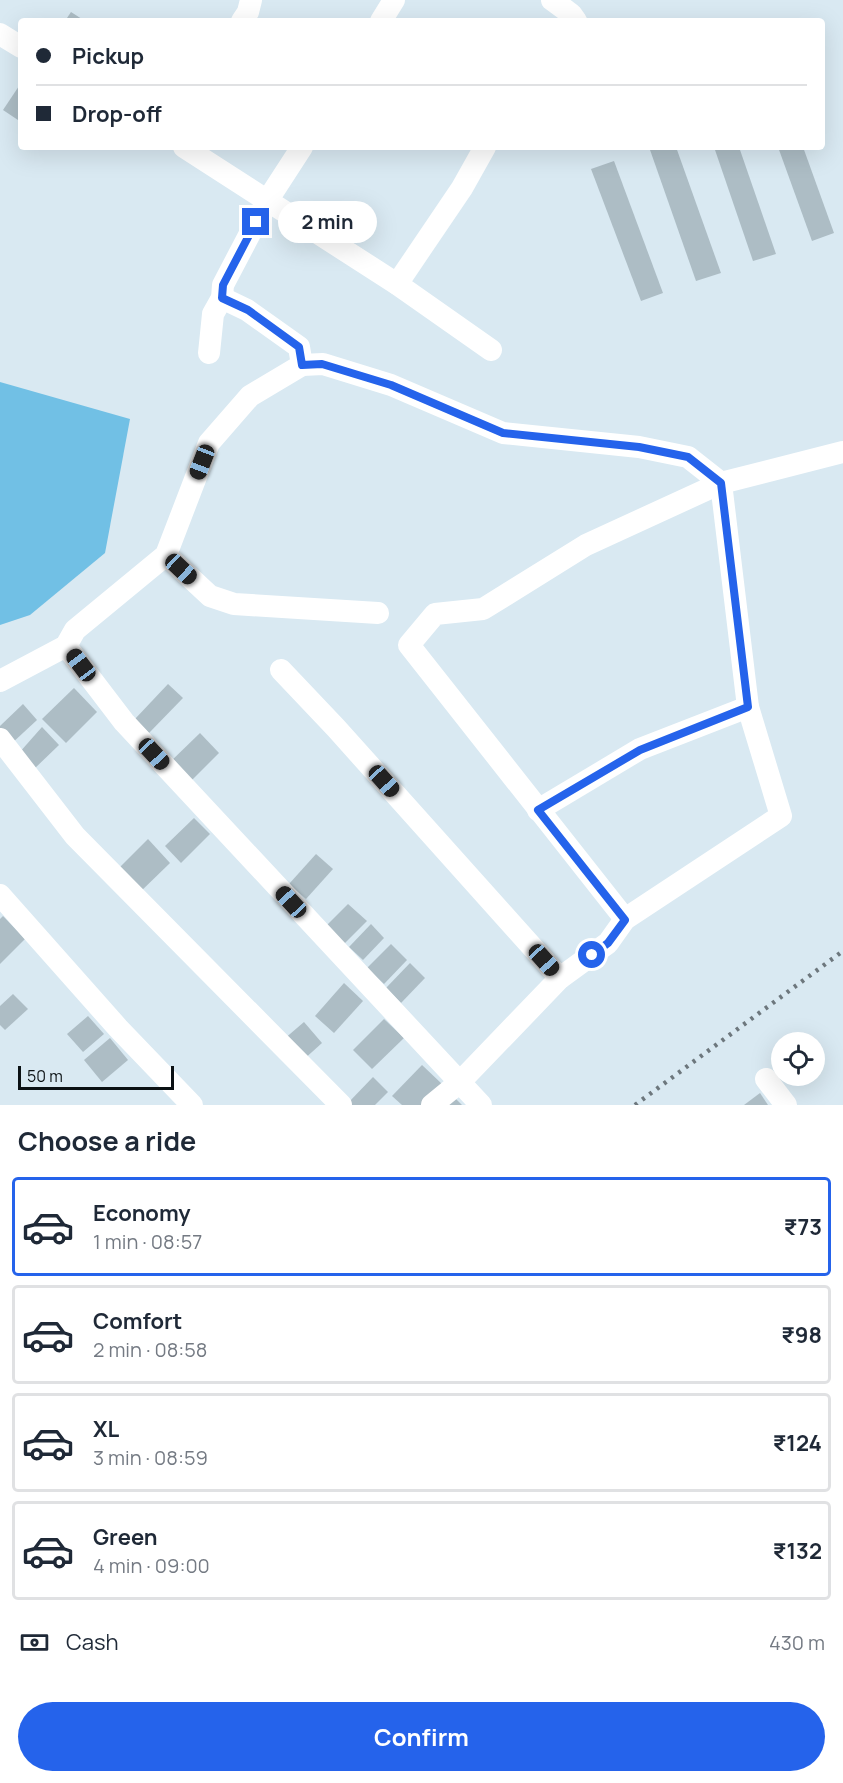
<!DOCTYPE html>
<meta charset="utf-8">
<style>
:root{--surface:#fff;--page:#f2f2f3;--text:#1f2937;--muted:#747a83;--line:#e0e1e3;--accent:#2563eb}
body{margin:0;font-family:Manrope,sans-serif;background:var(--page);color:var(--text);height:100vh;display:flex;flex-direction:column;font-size:22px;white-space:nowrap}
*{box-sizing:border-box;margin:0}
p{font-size:20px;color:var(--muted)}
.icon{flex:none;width:33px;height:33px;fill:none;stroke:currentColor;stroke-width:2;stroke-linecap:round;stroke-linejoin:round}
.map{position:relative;height:1105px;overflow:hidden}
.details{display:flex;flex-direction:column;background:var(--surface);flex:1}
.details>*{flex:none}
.guide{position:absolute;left:18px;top:18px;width:807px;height:132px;border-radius:6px;box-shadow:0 6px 24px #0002;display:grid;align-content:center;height:132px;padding:0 18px;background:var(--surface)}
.fabs{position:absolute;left:771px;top:1032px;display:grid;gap:12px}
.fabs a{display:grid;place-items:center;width:54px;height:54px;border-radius:50%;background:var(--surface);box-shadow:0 6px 24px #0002;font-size:30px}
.scale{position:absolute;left:18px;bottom:15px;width:156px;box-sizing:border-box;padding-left:6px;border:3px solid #0b1114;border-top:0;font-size:16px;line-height:21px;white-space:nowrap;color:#0b1114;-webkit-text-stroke:4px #d9e9f2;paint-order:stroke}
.end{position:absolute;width:27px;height:27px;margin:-14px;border:8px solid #2563eb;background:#fff;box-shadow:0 0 0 3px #fff}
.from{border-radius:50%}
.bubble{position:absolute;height:42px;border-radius:21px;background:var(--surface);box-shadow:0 6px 24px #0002;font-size:20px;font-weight:700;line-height:42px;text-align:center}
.car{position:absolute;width:18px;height:36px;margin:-18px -9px;border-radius:8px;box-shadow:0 0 4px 2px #0007;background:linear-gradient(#222 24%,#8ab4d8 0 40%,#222 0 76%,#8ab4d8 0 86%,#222 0)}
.guide b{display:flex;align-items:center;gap:21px;height:57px;font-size:22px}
.guide b+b{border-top:2px solid var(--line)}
.guide i{width:15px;height:15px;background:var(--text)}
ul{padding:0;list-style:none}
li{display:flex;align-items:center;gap:18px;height:99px;margin:0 12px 9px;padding:0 6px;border:3px solid var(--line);border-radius:6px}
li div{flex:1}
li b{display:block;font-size:22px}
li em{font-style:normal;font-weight:700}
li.selected{border-color:var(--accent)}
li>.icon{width:54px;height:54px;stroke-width:1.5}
h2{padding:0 18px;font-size:27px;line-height:72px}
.pay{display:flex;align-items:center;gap:15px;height:66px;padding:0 18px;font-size:22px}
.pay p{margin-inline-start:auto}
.primary-button{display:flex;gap:12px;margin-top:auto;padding:12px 18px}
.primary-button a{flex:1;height:69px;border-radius:36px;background:var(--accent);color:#fff;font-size:24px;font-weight:700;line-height:69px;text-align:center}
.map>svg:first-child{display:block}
.green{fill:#71c0e5}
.building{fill:#adbdc5}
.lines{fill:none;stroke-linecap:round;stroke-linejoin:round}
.minor{stroke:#fff;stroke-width:22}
.rail{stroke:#6d777d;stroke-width:4.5;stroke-dasharray:3 6;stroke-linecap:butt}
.route{stroke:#2563eb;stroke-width:8}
</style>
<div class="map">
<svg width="843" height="1105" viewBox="0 0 843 1105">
<rect width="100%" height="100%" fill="#d9e9f2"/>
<path class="green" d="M 0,382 L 130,419 L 105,553 L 30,615 L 0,625 Z"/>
<g class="building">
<path d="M 71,12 L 85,21 L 65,21 Z"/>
<path d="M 21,83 L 21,122 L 3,110 Z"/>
<path d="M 649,147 L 676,147 L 721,273 L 696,281 Z"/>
<path d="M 714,147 L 739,147 L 776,254 L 753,261 Z"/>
<path d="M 778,147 L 803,147 L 834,233 L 812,241 Z"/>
<path d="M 614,161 L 663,293 L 641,301 L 591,169 Z"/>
<path d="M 168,684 L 183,698 L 149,733 L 135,719 Z"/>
<path d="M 74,688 L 97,712 L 66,743 L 42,719 Z"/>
<path d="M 23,704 L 37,720 L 10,745 L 0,734 L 0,726 Z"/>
<path d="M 42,727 L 59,745 L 32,771 L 19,753 Z"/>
<path d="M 200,733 L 219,753 L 187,785 L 167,765 Z"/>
<path d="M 194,818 L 210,834 L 181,863 L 165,846 Z"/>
<path d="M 148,839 L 170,863 L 137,895 L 115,872 Z"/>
<path d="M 316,854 L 333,869 L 306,899 L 289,884 Z"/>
<path d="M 348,904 L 367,921 L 343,945 L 325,927 Z"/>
<path d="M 3,916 L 25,939 L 0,964 L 0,919 Z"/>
<path d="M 371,924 L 384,938 L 363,960 L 349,947 Z"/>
<path d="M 391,944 L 407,960 L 384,984 L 367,968 Z"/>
<path d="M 410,963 L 425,978 L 401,1003 L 386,988 Z"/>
<path d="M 344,983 L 363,1001 L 334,1033 L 315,1016 Z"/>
<path d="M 13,994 L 28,1009 L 5,1030 L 0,1025 L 0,1006 Z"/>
<path d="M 88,1016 L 104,1034 L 83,1052 L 67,1034 Z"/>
<path d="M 384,1019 L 404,1038 L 372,1069 L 353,1050 Z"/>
<path d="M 304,1022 L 322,1043 L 302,1061 L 283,1040 Z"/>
<path d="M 110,1038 L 128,1060 L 102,1082 L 84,1060 Z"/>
<path d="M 422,1065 L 442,1084 L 422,1105 L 402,1105 L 392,1096 Z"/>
<path d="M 373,1077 L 388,1092 L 375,1105 L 350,1105 L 348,1103 Z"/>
<path d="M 760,1093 L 768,1105 L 744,1105 Z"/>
<path d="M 455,1098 L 462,1105 L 448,1105 Z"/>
</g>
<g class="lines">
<g class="minor">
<path d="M 552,0 L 571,14 L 576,21"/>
<path d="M 242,21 L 248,12 L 251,0"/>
<path d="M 381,21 L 394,0"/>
<path d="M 0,34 L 21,47"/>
<path d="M 184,147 L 397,284 L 491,350"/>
<path d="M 397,284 L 462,188 L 485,147"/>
<path d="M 222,298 L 247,310 L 299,347 L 302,365"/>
<path d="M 209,353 L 213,314 L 222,298 L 223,285 L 267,201 L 302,147"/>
<path d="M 166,555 L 210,596 L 234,604 L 378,613"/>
<path d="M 66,646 L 124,722 L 481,1105"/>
<path d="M 281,670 L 336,728 L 560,978"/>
<path d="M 0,681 L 66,646 L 75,630 L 166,555 L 209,443 L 250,396 L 302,365 L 323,364 L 391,385 L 503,433 L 639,447 L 688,457 L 721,483 L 748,707 L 781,816 L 625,919 L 608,943 L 560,978 L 460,1082 L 432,1105"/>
<path d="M 0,739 L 75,836 L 341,1105"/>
<path d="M 538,810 L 640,749 L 748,707"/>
<path d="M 0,895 L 118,1028 L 192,1105"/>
<path d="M 625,919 L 409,645 L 435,614 L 483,609 L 586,545 L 721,483 L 843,452"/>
<path d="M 766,1079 L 786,1105"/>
</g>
<path class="rail" d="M 635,1105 L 843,951"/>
</g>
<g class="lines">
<path class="route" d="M 256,222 L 223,285 L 222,298 L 248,310 L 299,347 L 302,365 L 322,364 L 391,385 L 503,433 L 639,447 L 688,457 L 721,483 L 748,707 L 640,750 L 538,810 L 625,920 L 608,943 L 592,955"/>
</g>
</svg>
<div class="fabs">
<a><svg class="icon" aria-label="locate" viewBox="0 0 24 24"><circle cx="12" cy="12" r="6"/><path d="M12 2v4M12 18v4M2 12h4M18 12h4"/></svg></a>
</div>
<div class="scale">50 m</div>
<i class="end from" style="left:592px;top:955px"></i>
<i class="end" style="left:256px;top:222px"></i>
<div class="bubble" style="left:278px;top:201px;width:99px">2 min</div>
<i class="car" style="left:202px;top:462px;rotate:201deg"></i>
<i class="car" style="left:181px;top:569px;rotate:133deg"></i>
<i class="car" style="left:81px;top:665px;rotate:323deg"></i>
<i class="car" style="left:154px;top:754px;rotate:137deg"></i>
<i class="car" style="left:384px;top:781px;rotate:138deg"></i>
<i class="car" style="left:291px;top:902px;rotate:317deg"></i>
<i class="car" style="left:544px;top:960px;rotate:138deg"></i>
<div class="guide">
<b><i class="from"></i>Pickup</b>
<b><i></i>Drop-off</b>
</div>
</div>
<section class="details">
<h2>Choose a ride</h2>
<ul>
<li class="selected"><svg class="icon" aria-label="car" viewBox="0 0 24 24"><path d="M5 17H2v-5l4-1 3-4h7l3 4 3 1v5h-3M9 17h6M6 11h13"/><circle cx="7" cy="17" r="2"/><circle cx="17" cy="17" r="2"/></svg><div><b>Economy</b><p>1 min · 08:57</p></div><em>₹73</em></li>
<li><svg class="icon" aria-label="car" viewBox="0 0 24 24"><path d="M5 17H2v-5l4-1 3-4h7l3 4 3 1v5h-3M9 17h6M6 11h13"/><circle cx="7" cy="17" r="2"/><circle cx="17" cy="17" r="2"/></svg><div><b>Comfort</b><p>2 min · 08:58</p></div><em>₹98</em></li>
<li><svg class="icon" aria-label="car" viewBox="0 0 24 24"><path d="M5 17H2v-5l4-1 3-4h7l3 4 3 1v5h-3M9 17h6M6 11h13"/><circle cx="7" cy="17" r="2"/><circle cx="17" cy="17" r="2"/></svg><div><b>XL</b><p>3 min · 08:59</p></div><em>₹124</em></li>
<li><svg class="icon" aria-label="car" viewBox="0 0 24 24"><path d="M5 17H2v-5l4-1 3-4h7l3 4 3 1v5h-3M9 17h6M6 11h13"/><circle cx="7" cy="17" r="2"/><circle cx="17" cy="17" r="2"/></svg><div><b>Green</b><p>4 min · 09:00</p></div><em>₹132</em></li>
</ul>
<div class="pay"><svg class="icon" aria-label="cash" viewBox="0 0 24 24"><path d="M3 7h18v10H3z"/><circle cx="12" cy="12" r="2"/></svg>Cash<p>430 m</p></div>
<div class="primary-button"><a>Confirm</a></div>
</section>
